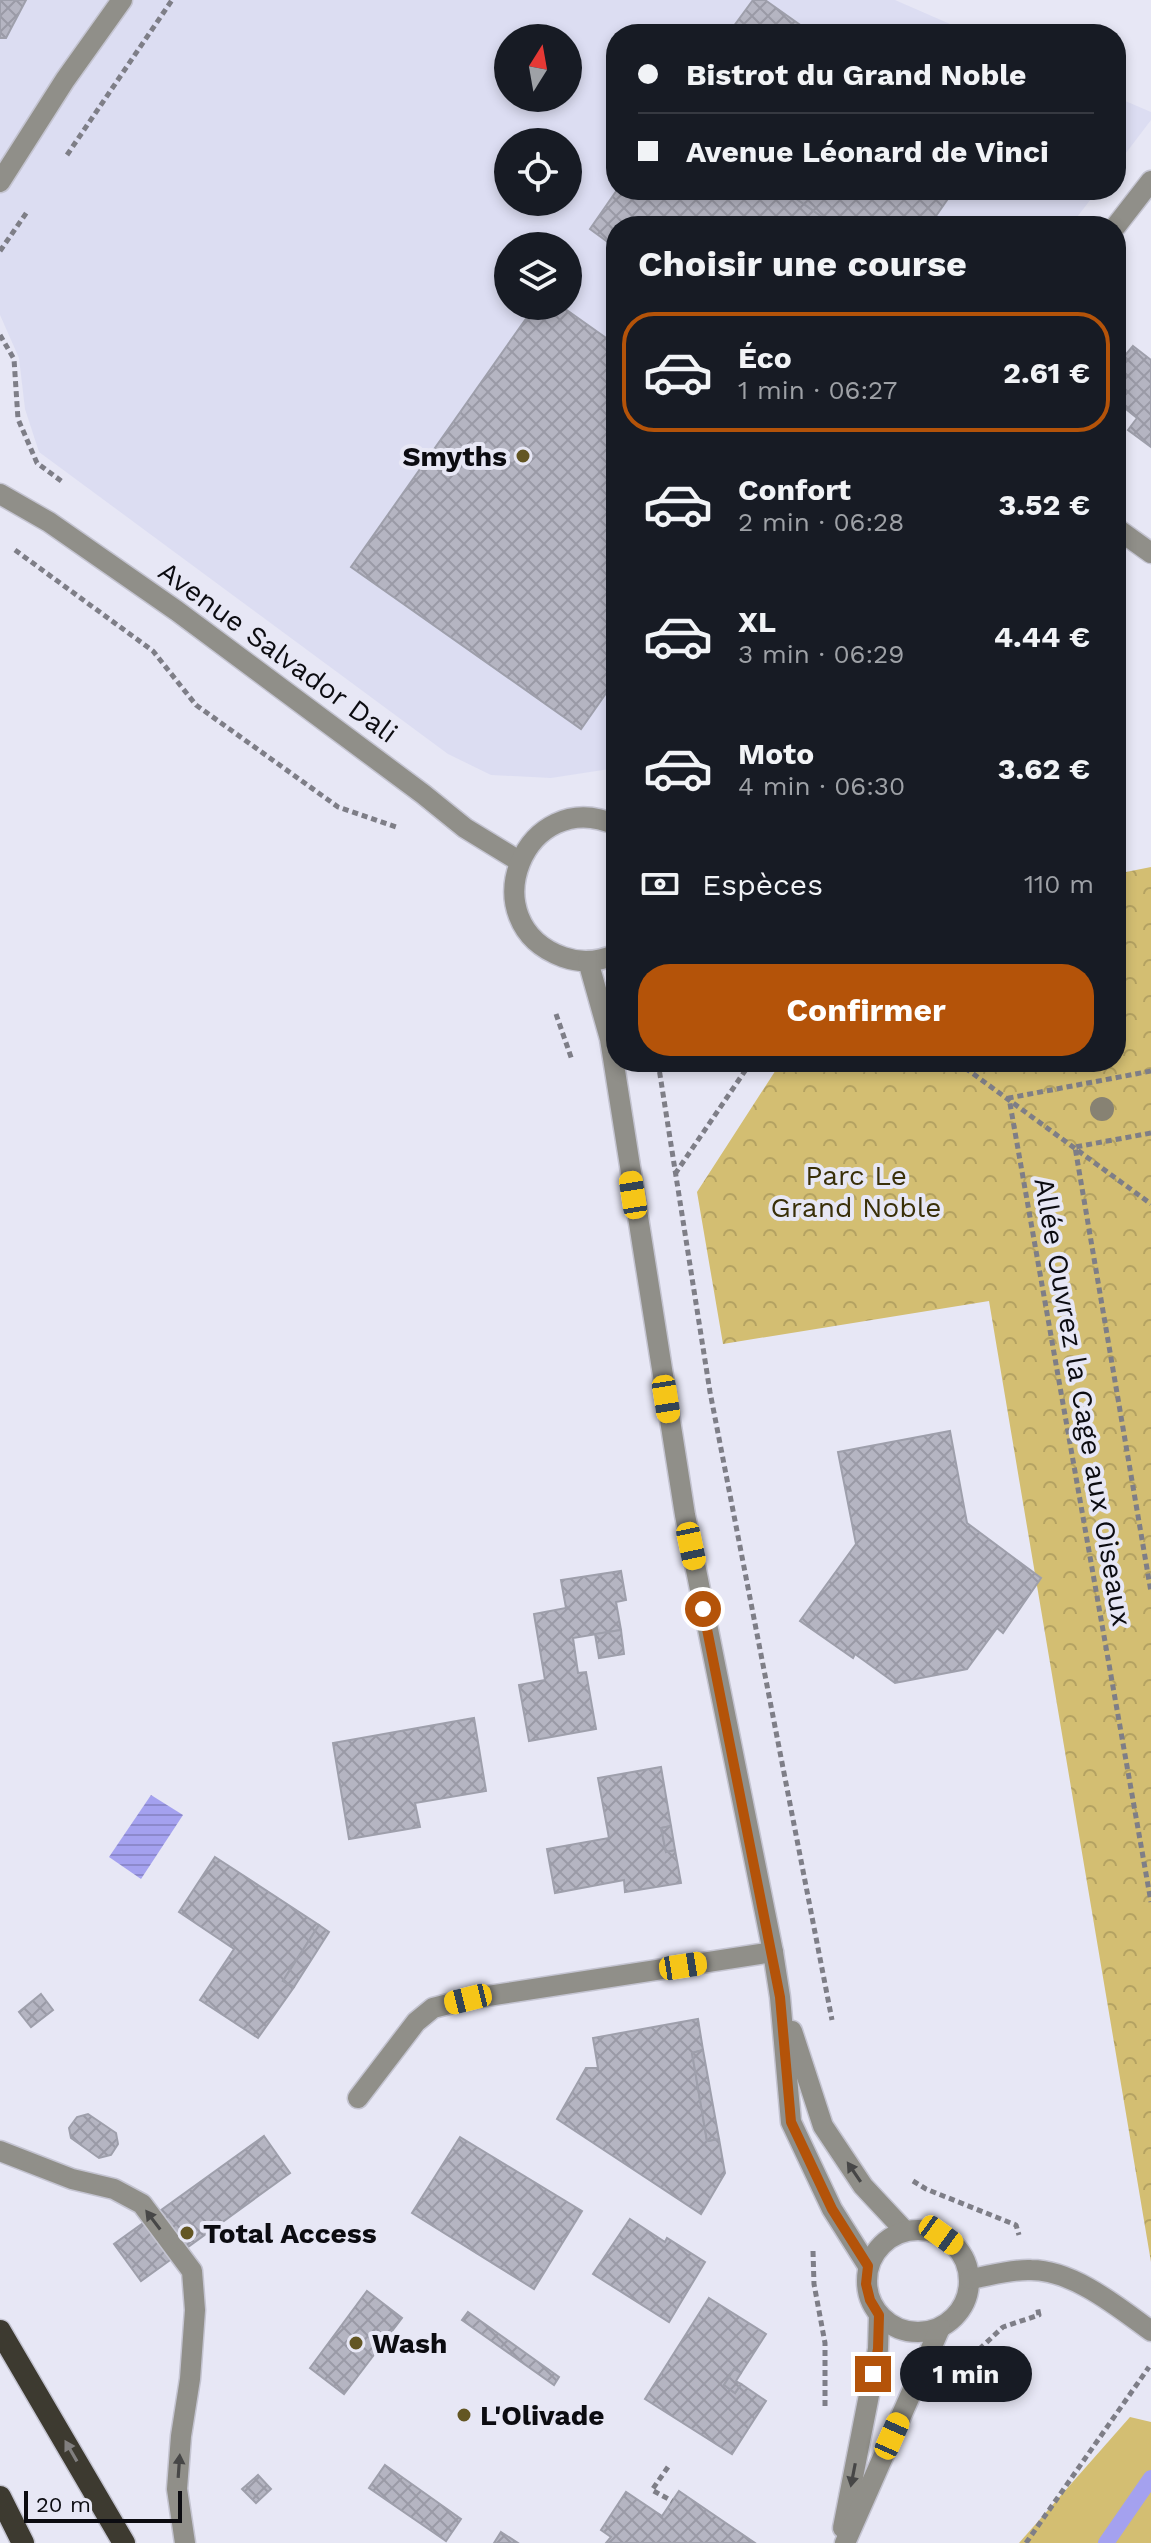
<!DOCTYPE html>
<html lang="fr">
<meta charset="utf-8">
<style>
:root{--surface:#171b24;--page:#20242c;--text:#f1f3f6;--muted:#9ea1a6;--line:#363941;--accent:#b45309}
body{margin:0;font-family:"Work Sans",sans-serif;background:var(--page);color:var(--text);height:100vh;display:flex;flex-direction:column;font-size:30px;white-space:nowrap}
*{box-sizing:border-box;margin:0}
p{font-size:26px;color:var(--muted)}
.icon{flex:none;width:44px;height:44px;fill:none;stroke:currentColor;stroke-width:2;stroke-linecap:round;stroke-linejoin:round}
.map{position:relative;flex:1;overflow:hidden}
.drawer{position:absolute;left:606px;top:216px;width:520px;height:856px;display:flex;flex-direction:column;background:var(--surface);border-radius:32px;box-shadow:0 4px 12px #0003}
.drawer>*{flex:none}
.banner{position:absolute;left:606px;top:24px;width:520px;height:176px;border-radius:32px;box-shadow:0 4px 12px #0003;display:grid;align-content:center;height:176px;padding:0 32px;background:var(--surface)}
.needle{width:52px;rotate:11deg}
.controls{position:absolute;left:494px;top:24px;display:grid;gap:16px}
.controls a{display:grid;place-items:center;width:88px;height:88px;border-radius:50%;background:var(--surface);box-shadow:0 4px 12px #0003;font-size:40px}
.scale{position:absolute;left:24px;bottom:20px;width:158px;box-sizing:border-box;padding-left:8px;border:4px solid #0c0c11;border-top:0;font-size:22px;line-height:28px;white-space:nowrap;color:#0c0c11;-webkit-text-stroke:6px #e7e7f5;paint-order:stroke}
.end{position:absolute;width:36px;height:36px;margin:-18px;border:10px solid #b45309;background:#fff;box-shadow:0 0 0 4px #fff}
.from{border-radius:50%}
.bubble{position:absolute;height:56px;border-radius:28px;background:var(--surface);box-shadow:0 4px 12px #0003;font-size:26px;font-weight:700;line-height:56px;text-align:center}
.car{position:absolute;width:24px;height:48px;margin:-24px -12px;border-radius:10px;box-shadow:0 0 6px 2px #0007;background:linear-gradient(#f5c518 24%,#345 0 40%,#f5c518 0 76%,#345 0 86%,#f5c518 0)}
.banner b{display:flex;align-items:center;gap:28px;height:76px;font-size:30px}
.banner b+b{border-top:2px solid var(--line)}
.banner i{width:20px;height:20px;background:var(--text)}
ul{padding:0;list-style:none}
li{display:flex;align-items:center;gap:24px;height:120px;margin:0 16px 12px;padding:0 16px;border:4px solid transparent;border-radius:32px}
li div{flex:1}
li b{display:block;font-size:30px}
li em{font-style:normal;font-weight:700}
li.selected{border-color:var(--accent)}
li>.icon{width:72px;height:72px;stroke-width:1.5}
h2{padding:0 32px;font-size:36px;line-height:96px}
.pay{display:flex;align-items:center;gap:20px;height:88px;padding:0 32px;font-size:30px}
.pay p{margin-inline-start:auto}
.action{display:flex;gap:16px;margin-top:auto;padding:16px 32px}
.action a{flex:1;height:92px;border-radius:32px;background:var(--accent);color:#fff;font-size:32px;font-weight:700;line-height:92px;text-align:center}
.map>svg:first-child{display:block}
.built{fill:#dcddf2;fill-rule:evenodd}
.grass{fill:#d3be72}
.park{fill:url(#park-crowns)}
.water{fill:url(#water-rules)}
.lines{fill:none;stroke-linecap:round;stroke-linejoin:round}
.stream{stroke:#a4a1ef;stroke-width:16}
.building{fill:url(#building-cross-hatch);stroke:#9e9fab;stroke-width:2}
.service-casing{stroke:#c4c4d1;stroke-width:23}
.minor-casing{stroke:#c4c4d1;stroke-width:23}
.trunk-casing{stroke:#c4c4d1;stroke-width:25}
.path{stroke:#7e7e87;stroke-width:5;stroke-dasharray:6 4;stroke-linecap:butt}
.service{stroke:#908f89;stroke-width:20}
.minor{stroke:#908f89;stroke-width:20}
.trunk{stroke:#3d3a30;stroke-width:22}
.tree{fill:#878273}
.oneway{fill:#474747}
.oneway2{fill:#817f7f}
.route{stroke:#b45309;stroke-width:10}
.poi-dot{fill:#635623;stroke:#e7e7f5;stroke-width:3}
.labels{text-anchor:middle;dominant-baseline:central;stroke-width:8;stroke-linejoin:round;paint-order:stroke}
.poi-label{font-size:28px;font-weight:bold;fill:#0c0c11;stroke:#e7e7f5;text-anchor:start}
.street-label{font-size:28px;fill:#0c0c11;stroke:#e7e7f5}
.park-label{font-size:28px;fill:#392f08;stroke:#e7e7f5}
</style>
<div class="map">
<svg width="1151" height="2543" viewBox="0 0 1151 2543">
<defs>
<pattern id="park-crowns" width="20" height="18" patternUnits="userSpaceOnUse" patternTransform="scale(2)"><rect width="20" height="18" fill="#d3be72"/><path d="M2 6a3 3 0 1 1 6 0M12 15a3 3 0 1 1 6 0" fill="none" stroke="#b4a262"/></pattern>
<pattern id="water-rules" width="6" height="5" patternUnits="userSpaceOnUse" patternTransform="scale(2)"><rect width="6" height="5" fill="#a4a1ef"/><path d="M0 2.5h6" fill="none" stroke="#8c89cc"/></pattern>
<pattern id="building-cross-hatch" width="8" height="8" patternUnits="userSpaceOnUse" patternTransform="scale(2)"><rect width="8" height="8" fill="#b5b5c2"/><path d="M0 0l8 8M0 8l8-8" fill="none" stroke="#9a9aa6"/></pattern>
</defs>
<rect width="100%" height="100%" fill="#e7e7f5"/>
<g class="built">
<path d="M 0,0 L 895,0 L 973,34 L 616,34 L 616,190 L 1098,190 L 1070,226 L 616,226 L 616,768 L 551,778 L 491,775 L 448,754 L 39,452 L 25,409 L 19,358 L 0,315 ZM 508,38 L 568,38 L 568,98 L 508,98 ZM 508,142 L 568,142 L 568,202 L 508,202 ZM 508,246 L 568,246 L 568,306 L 508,306 Z"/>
<path d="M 1116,97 L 1151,112 L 1151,120 L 1116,166 Z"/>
</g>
<path class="grass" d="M 1130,2417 L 1151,2422 L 1151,2543 L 1019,2543 Z"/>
<path class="park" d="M 1151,867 L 1151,2262 L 989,1301 L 723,1344 L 697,1192 L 781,1062 L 1116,1062 L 1116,874 Z"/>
<path class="water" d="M 151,1795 L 183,1815 L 141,1879 L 109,1857 Z"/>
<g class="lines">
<path class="stream" d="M 1106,2543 L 1151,2478"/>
</g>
<g class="building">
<path d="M 0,0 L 26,0 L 6,38 L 0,38 Z"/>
<path d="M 753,0 L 765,0 L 813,34 L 728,34 Z"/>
<path d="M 617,190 L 784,190 L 835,226 L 616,226 L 616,248 L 590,229 Z"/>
<path d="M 784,190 L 954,190 L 929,226 L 835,226 Z"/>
<path d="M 535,306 L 561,306 L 616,345 L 616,679 L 581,729 L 351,567 Z"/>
<path d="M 1133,346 L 1151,360 L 1151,447 L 1128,430 L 1137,418 L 1116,401 L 1116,366 Z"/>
<path d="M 950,1431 L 967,1523 L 1041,1578 L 1003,1633 L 997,1628 L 967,1669 L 895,1683 L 855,1654 L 853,1658 L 800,1621 L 856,1544 L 838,1452 Z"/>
<path d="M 621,1571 L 626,1600 L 616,1602 L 621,1630 L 573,1638 L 578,1673 L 586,1672 L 596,1729 L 529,1741 L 519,1685 L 545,1680 L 534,1614 L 566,1608 L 561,1580 Z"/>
<path d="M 621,1630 L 624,1654 L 599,1658 L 595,1634 Z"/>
<path d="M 474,1718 L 486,1791 L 415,1803 L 420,1827 L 349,1839 L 333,1743 Z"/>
<path d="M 661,1767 L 671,1826 L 661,1828 L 666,1852 L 675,1850 L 681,1883 L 625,1892 L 624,1880 L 555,1893 L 547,1849 L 609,1838 L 598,1778 Z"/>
<path d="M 671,1826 L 675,1850 L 666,1852 L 661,1828 Z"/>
<path d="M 215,1857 L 319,1925 L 283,1981 L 294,1987 L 258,2038 L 200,2000 L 234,1949 L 179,1912 Z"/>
<path d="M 319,1925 L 329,1932 L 294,1987 L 283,1981 Z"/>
<path d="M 41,1994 L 53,2010 L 31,2027 L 19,2012 Z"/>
<path d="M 698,2019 L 703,2050 L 692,2053 L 707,2141 L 719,2139 L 725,2173 L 701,2214 L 557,2119 L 586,2068 L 598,2068 L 593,2038 Z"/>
<path d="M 703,2050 L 719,2139 L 707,2141 L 692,2053 Z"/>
<path d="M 88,2114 L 116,2133 L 118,2144 L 111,2155 L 99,2158 L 71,2138 L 69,2128 L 77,2117 Z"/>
<path d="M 264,2136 L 290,2173 L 141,2281 L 114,2244 Z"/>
<path d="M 460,2137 L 582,2211 L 534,2289 L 412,2213 Z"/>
<path d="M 630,2219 L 665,2242 L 667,2238 L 705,2262 L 669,2322 L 593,2274 Z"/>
<path d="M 367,2291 L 402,2318 L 344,2394 L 310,2368 Z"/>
<path d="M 709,2298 L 766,2334 L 741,2373 L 734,2369 L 724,2385 L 735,2393 L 741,2384 L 766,2401 L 732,2454 L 645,2399 Z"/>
<path d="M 468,2312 L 559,2377 L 554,2385 L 462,2320 Z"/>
<path d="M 734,2369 L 741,2373 L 736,2381 L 741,2384 L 735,2393 L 724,2385 Z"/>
<path d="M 385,2465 L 461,2519 L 446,2541 L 369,2488 Z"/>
<path d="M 258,2475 L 271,2489 L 256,2503 L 242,2489 Z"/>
<path d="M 679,2491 L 755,2543 L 606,2543 L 611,2537 L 601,2530 L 626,2492 L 662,2516 Z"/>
<path d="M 501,2532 L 518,2543 L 494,2543 Z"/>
</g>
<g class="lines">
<defs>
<g id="service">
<path d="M 0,182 L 65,80 L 122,0"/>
<path d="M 358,2098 L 416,2022 L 433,2008 L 468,1999 L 773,1952"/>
<path d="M 0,2151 L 72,2179 L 114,2189 L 142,2204 L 192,2271 L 195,2310 L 190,2379 L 181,2436 L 177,2489 L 185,2543"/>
</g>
<g id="minor">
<path d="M 1116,226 L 1151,181"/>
<path d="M 0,494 L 49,522 L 177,611 L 423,794 L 465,828 L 519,861"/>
<path d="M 1116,528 L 1151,553"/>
<path d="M 616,825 C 525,784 469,923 563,957 C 580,963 599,962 616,954"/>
<path d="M 588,961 L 610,1039 L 685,1515 L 773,1952 L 780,1997 L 791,2122 L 832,2209 L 868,2266"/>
<path d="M 792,2031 L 823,2126 L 863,2186 L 905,2231"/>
<circle cx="918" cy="2281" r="51"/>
<path d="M 970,2279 C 989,2276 1011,2269 1031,2270 C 1073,2270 1118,2307 1151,2331"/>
<path d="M 843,2528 L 878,2349 L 879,2315"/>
<path d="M 845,2543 L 940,2328"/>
</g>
<g id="trunk">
<path d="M 0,2331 L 124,2543"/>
<path d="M 0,2497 L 23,2543"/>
</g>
</defs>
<use href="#service" class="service-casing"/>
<use href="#minor" class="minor-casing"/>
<use href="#trunk" class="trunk-casing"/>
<g class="path">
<path d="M 67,155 L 172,0"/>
<path d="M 0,251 L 27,212"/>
<path d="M 0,335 L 14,359 L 18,419 L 37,463 L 64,483"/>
<path d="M 15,550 L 153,651 L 196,705 L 338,807 L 399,828"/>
<path d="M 556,1014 L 572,1060"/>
<path d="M 658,1062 L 710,1392 L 832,2020"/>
<path d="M 957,1062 L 1151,1204"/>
<path d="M 1151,1071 L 1009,1098 L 1151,1902"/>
<path d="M 1151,1133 L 1075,1147 L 1151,1592"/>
<path d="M 675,1174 L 751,1062"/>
<path d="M 913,2181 L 926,2189 L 1016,2225 L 1019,2235"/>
<path d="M 813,2251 L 814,2284 L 825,2343 L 825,2408"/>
<path d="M 972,2356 L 1003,2327 L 1039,2315 L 1037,2306"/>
<path d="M 668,2467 L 652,2490 L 672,2501"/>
<path d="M 1026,2543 L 1149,2367"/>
</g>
<use href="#service" class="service"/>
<use href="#minor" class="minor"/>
<use href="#trunk" class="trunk"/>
</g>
<circle class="tree" cx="1102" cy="1109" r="12"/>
<defs><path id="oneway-solid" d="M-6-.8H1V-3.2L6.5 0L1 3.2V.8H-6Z" transform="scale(2)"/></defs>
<g class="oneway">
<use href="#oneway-solid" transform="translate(854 2172) rotate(-124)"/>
<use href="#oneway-solid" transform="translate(153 2220) rotate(-127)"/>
<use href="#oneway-solid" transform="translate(179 2466) rotate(-86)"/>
<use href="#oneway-solid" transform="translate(853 2475) rotate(101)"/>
</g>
<use class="oneway2" href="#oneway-solid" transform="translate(71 2451) rotate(-120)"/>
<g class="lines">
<path class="route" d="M 703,1609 L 780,1997 L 791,2122 L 832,2209 L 868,2266 L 866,2284 L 870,2300 L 879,2315 L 878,2349 L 873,2374"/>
</g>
<g class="poi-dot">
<circle cx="523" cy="456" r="8"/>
<circle cx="187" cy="2233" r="8"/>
<circle cx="356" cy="2343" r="8"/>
<circle cx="464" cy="2415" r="8"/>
</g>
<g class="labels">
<g class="poi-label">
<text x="507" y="456" text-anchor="end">Smyths</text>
<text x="203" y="2233">Total Access</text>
<text x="372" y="2343">Wash</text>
<text x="480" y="2415">L'Olivade</text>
</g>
<g class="street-label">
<text transform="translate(278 652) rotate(36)">Avenue Salvador Dali</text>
<text transform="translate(1083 1402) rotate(80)">Allée Ouvrez la Cage aux Oiseaux</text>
</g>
<g class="park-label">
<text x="856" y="1175">Parc Le<tspan x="856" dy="32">Grand Noble</tspan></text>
</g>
</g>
</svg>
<div class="controls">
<a><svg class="needle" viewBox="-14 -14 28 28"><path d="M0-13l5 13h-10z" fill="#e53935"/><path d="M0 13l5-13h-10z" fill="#9ea1a6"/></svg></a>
<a><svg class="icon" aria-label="locate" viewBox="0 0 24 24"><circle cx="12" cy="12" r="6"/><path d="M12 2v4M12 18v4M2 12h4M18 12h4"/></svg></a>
<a><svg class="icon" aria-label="layers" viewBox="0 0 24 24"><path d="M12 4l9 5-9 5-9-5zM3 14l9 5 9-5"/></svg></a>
</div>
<div class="scale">20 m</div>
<i class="end from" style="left:703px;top:1609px"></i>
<i class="end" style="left:873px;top:2374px"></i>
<div class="bubble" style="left:900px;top:2346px;width:132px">1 min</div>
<i class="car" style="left:633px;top:1195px;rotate:351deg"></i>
<i class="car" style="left:666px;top:1399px;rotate:171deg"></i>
<i class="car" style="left:691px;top:1546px;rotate:168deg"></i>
<i class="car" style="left:683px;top:1966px;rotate:81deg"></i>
<i class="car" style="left:468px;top:1999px;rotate:256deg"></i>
<i class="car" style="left:941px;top:2235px;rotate:126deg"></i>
<i class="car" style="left:892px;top:2436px;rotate:24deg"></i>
<div class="banner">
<b><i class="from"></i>Bistrot du Grand Noble</b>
<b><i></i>Avenue Léonard de Vinci</b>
</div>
<section class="drawer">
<h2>Choisir une course</h2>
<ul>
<li class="selected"><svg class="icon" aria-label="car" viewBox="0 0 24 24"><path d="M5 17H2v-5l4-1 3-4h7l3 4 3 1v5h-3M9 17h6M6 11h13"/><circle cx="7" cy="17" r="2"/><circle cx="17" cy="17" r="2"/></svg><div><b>Éco</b><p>1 min · 06:27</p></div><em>2.61 €</em></li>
<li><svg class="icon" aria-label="car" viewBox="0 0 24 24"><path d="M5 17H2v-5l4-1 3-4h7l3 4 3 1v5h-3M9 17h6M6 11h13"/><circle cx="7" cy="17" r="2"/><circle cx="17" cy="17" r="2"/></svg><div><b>Confort</b><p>2 min · 06:28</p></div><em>3.52 €</em></li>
<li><svg class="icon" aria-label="car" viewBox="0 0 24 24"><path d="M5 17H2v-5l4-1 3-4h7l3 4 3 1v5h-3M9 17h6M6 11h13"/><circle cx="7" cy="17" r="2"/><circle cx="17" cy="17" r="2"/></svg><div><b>XL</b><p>3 min · 06:29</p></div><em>4.44 €</em></li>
<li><svg class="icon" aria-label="car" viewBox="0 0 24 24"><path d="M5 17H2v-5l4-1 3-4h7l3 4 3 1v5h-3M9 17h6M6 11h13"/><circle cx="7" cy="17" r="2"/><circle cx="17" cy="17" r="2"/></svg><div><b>Moto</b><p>4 min · 06:30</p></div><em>3.62 €</em></li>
</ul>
<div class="pay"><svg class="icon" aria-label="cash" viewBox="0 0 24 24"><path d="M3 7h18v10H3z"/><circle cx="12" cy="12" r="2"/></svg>Espèces<p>110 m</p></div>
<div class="action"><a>Confirmer</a></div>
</section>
</div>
